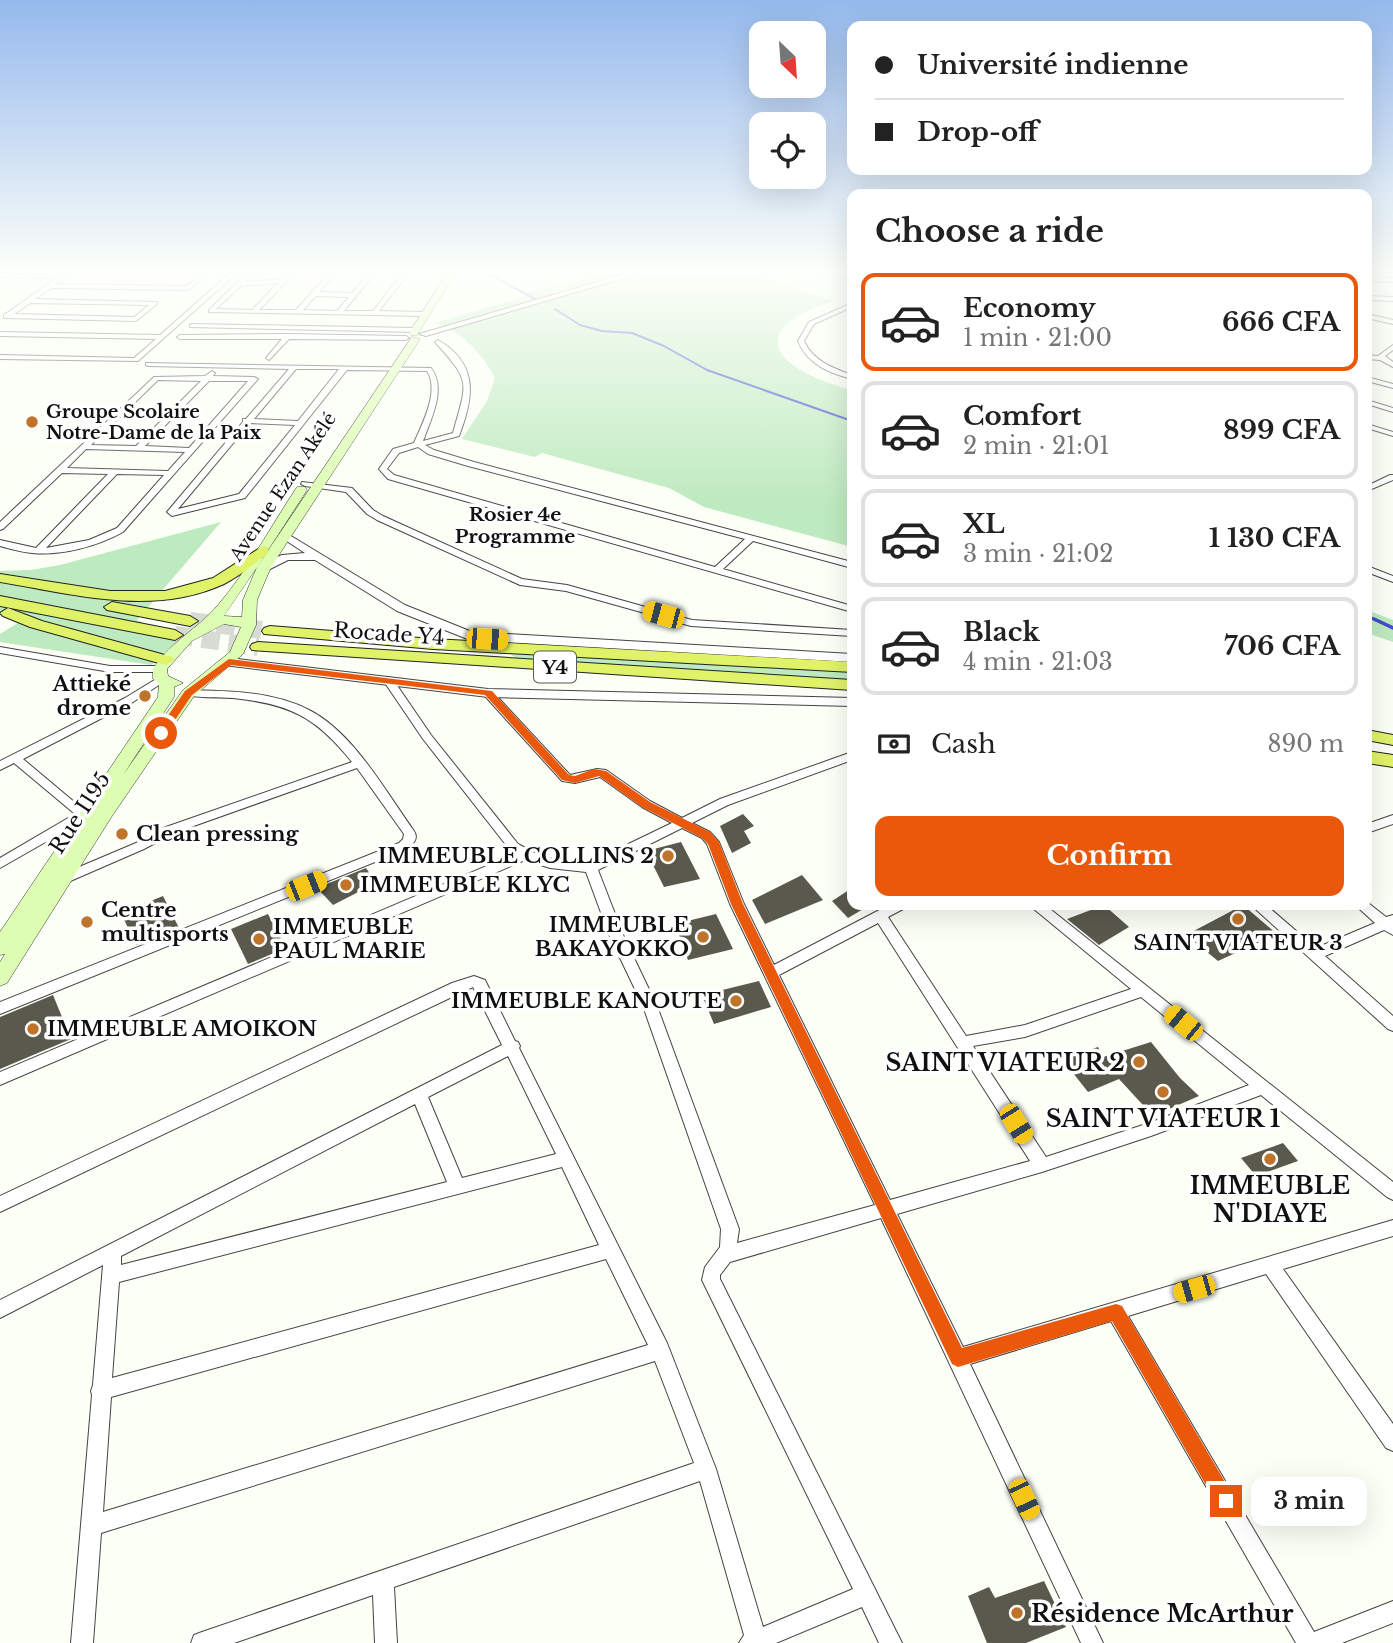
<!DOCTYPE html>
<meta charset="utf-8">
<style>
:root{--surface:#fff;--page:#f6f6f6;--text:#222;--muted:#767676;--line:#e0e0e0;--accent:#ea580c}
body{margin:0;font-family:"Libre Baskerville",serif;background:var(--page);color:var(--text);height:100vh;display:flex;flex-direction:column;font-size:26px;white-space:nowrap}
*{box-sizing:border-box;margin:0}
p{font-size:23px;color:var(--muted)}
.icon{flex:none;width:38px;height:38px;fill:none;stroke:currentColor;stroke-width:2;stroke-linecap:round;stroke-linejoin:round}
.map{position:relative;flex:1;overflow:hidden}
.panel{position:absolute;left:847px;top:189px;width:525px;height:721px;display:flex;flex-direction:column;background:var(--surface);border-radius:14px;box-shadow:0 7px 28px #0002}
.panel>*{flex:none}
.top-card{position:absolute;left:847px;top:21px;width:525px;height:154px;border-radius:14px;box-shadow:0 7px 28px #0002;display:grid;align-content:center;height:154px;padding:0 28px;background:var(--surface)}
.needle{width:46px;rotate:155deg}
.controls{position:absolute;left:749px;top:21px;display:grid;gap:14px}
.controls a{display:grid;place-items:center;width:77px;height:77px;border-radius:14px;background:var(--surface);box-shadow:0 7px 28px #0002;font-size:35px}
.end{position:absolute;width:32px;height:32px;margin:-16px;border:9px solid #ea580c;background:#fff;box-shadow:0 0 0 4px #fff}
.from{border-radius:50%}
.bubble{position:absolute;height:49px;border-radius:14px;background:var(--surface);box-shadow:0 7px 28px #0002;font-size:23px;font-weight:800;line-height:49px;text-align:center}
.car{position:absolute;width:21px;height:42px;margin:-21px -10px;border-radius:9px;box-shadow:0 0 5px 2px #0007;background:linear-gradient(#f5c518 24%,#345 0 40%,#f5c518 0 76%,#345 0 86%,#f5c518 0)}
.top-card b{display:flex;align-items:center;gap:24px;height:66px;font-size:26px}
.top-card b+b{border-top:2px solid var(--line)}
.top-card i{width:18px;height:18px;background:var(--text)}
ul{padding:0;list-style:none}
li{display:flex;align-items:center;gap:21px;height:98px;margin:0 14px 10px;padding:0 14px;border:4px solid var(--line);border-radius:14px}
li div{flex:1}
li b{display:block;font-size:26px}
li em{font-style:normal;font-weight:800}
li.active{border-color:var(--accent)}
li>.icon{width:63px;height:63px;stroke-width:1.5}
h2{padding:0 28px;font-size:32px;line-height:84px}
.pay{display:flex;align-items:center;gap:18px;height:77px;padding:0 28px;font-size:26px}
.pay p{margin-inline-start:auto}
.primary-button{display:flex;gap:14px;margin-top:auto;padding:14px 28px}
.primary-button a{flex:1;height:80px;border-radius:14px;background:var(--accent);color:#fff;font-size:28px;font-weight:800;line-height:80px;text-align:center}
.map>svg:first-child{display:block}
.green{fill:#beeabf}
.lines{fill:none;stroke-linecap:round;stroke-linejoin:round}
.stream-far2{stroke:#424bcb;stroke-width:2}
.stream-far1{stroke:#424bcb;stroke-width:2.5}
.stream{stroke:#424bcb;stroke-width:3.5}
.building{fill:#5a594d}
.trunk-tunnel{stroke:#d8dbd3;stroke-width:18;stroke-dasharray:18 9;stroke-linecap:butt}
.minor-casing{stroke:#444;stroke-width:2}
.tertiary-casing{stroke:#444;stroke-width:2}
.secondary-casing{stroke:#333;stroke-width:1}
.trunk-casing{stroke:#222;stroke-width:2}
.minor{fill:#fff;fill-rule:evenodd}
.tertiary{fill:#fff;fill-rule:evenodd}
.secondary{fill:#ddfdb2;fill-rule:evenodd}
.trunk{fill:#e0f268;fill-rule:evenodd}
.route{fill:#ea580c}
.poi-dot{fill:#c0732a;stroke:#fff;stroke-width:2.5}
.labels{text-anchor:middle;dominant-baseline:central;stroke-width:7;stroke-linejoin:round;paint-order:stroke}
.far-poi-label{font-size:18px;font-weight:bold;fill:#111;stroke:#fff;text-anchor:start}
.far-street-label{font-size:18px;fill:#111;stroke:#fff}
.far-neighbourhood-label{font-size:19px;font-weight:bold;fill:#111;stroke:#fff}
.shield{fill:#fff;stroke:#585858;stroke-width:2}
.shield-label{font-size:19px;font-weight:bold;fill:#111}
.street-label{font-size:21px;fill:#111;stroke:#fff}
.poi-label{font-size:21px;font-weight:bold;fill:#111;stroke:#fff;text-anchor:start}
.near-poi-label{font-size:24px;font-weight:bold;fill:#111;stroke:#fff}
</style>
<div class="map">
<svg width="1393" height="1643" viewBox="0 0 1393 1643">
<rect width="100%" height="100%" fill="#fbfff5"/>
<g class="green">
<path d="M 610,274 L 751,274 L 832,301 C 736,334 783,372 852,390 L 852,547 L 704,507 L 669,488 L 542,453 L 535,457 L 462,439 L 487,401 L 495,378 C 484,356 460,328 434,323 L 530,295 L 528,292 Z"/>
<path d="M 221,522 L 137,620 L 181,638 L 151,665 L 0,642 L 0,634 L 29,616 L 0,611 L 0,571 L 31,570 L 60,565 Z"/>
<path d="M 1367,610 L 1393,620 L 1393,642 L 1367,633 Z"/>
<path d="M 487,635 L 852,654 L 852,688 L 519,661 Z"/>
</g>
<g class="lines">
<g class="stream-far2">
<path d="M 489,274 L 535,299"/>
<path d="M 555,309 L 580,325 L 602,331 L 632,333 L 664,346 L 707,370 L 852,421"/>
</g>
<path class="stream-far1" d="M 1367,616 L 1378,621"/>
<path class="stream" d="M 1374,619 L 1393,628"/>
</g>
<g class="building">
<path d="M 743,814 L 754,826 L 744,831 L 751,843 L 732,853 L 720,826 Z"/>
<path d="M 681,842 L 700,879 L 664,887 L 646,851 Z"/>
<path d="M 366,868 L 376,883 L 333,905 L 317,888 Z"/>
<path d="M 802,875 L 823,900 L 765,924 L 752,900 Z"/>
<path d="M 852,888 L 852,905 L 870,905 L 848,918 L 832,901 Z"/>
<path d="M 163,896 L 179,928 L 136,945 L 121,913 Z"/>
<path d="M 1104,905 L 1129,927 L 1099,945 L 1067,919 Z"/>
<path d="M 1243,905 L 1277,934 L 1218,961 L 1186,935 Z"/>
<path d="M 268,914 L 286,948 L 248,964 L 231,929 Z"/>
<path d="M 716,914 L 733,949 L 688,960 L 675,924 Z"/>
<path d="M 759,981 L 771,1007 L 714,1024 L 702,995 Z"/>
<path d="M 53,995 L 71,1039 L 0,1069 L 0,1017 Z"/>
<path d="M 1151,1042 L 1180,1078 L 1199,1096 L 1153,1116 L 1119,1079 L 1088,1092 L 1062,1059 L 1098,1047 L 1103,1057 Z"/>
<path d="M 1283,1143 L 1298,1161 L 1256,1176 L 1241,1158 Z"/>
<path d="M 1044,1581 L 1066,1627 L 1026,1643 L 987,1643 L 968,1596 L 989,1587 L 995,1598 Z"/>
</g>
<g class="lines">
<g class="trunk-tunnel">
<path d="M 190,621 L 270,631"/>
<path d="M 175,635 L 258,647"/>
</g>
<defs>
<g id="minor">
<path d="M 0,274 L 69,274 L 55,284 L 187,286 L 201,274 L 208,274 L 188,290 L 51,288 L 35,299 L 157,302 L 157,304 L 136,321 L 4,318 L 4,315 L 57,278 L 0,277 ZM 30,303 L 149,305 L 134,317 L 14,314 Z"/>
<path d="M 229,274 L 236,274 L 138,361 L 0,359 L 0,355 L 134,358 L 156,339 L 0,336 L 0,332 L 160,335 Z"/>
<path d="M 246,274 L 253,274 L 245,282 L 282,279 L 287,274 L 294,274 L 259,310 L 296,310 L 328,274 L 335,274 L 319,292 L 352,293 L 368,274 L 374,274 L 344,311 L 373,311 L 402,274 L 408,274 L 379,311 L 424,312 L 427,314 L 424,316 L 209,312 L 209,310 ZM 278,283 L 252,310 L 216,309 L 241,286 ZM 316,296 L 349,297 L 337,311 L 303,310 Z"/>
<path d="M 833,274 L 842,274 L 852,278 L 852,282 Z"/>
<path d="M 1367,277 L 1393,278 L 1393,282 L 1367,281 Z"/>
<path d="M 1367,296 L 1393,297 L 1393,301 L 1367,300 Z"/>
<path d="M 852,303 L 852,307 L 814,324 L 804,341 C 813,361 833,368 852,375 L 852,379 C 829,373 807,364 798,341 L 809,322 Z"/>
<path d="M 192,324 L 415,328 L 418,330 L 415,332 L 190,327 L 190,325 Z"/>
<path d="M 289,334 L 406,336 L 409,338 L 406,340 L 289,339 L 269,360 L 266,358 L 282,339 L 180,339 L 177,337 L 180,335 Z"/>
<path d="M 438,340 C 479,364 474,397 459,436 L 425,445 L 434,450 L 474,462 L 852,562 L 852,568 L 753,541 L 723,569 L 852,606 L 852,612 L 388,479 L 379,469 L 393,449 L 414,443 C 422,424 440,391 427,371 L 347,370 L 245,498 L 172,516 L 167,512 L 243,422 L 243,419 L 246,419 L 289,369 L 148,366 L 146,365 L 146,363 L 431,368 C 447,388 431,419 423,441 L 453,433 C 467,381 472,383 435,342 ZM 296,369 L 339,369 L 298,421 L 254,419 ZM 250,423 L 295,425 L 239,494 L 178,509 ZM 418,447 L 428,454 L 468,466 L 745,539 L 715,567 L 394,475 L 387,469 L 399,453 Z"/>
<path d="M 1393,345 L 1393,350 L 1385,356 L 1393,362 L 1393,367 L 1380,360 L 1367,359 L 1367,355 L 1378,356 Z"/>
<path d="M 212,371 L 215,373 L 213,376 L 254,377 L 258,379 L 123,532 C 98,546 62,556 32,553 C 21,552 11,549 0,546 L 0,540 L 36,548 L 108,474 L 62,473 L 3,529 L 0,530 L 0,522 L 154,377 L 205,376 ZM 158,380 L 201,381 L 136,446 L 91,445 ZM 209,381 L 248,381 L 189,448 L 145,446 ZM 86,449 L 185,452 L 168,471 L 67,468 ZM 117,474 L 164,475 L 117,528 L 89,540 L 46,548 Z"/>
<path d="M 1367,377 L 1393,384 L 1393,388 L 1367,381 Z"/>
<path d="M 1367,400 L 1393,408 L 1393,412 L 1367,404 Z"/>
<path d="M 1367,424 L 1393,432 L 1393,436 L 1367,428 Z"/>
<path d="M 1390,475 L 1393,475 L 1393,480 L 1367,491 L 1367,486 Z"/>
<path d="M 302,482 L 352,488 L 373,510 L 383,516 L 522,579 L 567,585 L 692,620 L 852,630 L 852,636 L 691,626 L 566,591 L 520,585 L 377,520 L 367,514 L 346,492 L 305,486 L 301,484 Z"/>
<path d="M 1367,566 L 1393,576 L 1393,582 L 1367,572 Z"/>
<path d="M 0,647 L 110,666 L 160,666 L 165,669 L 160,672 L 110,672 L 0,653 Z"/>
<path d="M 161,676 L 166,679 L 165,681 L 133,702 L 23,759 L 85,811 L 93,811 L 95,814 L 93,817 L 86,819 L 0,868 L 0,858 L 75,814 L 14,763 L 0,770 L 0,761 L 125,698 Z"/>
<path d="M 388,677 L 392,678 L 431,735 L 518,844 L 544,858 L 589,863 L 672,823 L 642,807 L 600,777 L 575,783 L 562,781 L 484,695 L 483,693 L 484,691 L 492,691 L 570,775 L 597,769 L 606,770 L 650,801 L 682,818 L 720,799 L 852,752 L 852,760 L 728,805 L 692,823 L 710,832 L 719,842 L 744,904 L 774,965 L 889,905 L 906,905 L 905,908 L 888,917 L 966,1036 L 1025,1025 L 1131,989 L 1029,905 L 1045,905 L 1393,1182 L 1393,1200 L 1387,1197 L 1261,1095 L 1151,1136 L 1042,1172 L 897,1214 L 963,1347 L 1393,1220 L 1393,1236 L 1283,1269 L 1393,1424 L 1393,1451 L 1386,1448 L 1266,1274 L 1128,1316 L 1314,1632 L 1393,1601 L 1393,1623 L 1342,1643 L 1296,1643 L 1111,1321 L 970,1364 L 1103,1643 L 1081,1643 L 881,1218 L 730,1262 L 720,1275 L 720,1279 L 902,1643 L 879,1643 L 862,1607 L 776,1643 L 739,1643 L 744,1635 L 700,1481 L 394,1587 L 397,1643 L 375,1643 L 373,1595 L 234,1643 L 191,1643 L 194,1635 L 202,1632 L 694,1463 L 655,1361 L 101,1533 L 93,1643 L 71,1643 L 92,1395 L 91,1391 L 93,1385 L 103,1265 L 0,1318 L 0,1300 L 502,1045 L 473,987 L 0,1212 L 0,1196 L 452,983 L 474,976 L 485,980 L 515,1041 L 518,1042 L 520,1046 L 519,1048 L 667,1343 L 716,1469 L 763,1627 L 853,1589 L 702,1280 L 705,1267 L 720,1247 L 721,1229 L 643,1006 L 610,937 L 586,872 L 550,868 L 525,860 L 0,1085 L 0,1072 L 515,854 L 510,850 L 423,739 L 383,680 ZM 682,828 L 702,838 L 707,844 L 730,904 L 875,1205 L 737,1243 L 739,1229 L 657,1006 L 624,937 L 598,870 ZM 878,923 L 1030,1161 L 890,1200 L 779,975 ZM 1141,997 L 1249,1085 L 1149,1123 L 1046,1157 L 973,1046 L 1025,1037 ZM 508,1056 L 556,1154 L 462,1178 L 428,1097 ZM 415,1104 L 447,1182 L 121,1265 L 121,1256 ZM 562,1167 L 599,1245 L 112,1378 L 119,1282 ZM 606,1259 L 648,1345 L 103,1512 L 111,1397 Z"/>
<path d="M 188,690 C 228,691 273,691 309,710 C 353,732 386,792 414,831 C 419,839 413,844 407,849 L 0,1014 L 0,1002 L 399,843 L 403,839 L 404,834 L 357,768 L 174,833 L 144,849 L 68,882 L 58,882 L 57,879 L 58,876 L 136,843 L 166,827 L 352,762 C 316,717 290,704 233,698 C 217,697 200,698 184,695 L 183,693 L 184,691 Z"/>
<path d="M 1393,815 L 1393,824 L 1367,833 L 1367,824 Z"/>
<path d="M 1367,902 L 1386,917 L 1393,915 L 1393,935 L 1384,930 L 1325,956 L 1393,1016 L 1393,1031 L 1388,1029 L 1251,905 L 1266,905 L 1316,948 L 1375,923 L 1355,905 L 1367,905 Z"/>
</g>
<g id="tertiary">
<path d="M 625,274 L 638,274 L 426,336 L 419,334 Z"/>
<path d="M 1367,314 L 1393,320 L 1393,324 L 1367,318 Z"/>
<path d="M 286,533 L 405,605 L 472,632 L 852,654 L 852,662 L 470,640 L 397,611 L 315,560 L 288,560 L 268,570 L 260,570 L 260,564 L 282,555 L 305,553 L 282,538 L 280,536 Z"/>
<path d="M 229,658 L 488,689 L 852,698 L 852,706 L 488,697 L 224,665 L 224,659 Z"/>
</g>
<g id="secondary">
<path d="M 447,274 L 455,274 L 417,335 L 411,335 L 409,333 Z"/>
<path d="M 412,337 L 420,339 L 271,567 L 257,600 L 256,625 L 243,654 L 194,696 L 112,816 L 7,983 L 0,986 L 0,962 L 5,954 L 0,955 L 0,932 L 158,697 L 159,683 L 153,679 L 153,669 C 173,639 197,630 218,605 C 248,570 271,526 297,487 L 305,487 L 307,490 L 257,567 ZM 257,567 L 243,600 L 242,617 L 224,616 ZM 224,624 L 241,627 L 230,652 L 183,690 L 123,775 L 174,697 L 174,687 L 183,683 L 168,676 L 167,669 L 192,641 Z"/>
</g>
<g id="trunk">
<path d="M 263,546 L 268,547 L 268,553 C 254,564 240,576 224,584 C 152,617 73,594 0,582 L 0,574 L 110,591 L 165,591 L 213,578 Z"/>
<path d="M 0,596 L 175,630 L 183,635 L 175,640 L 0,606 Z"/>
<path d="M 112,602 L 190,616 L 198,621 L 190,626 L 107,610 L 104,607 Z"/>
<path d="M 8,608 L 42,621 L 172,657 L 174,660 L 166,665 L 30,627 L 3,616 L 0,613 Z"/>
<path d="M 270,626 L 433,639 L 852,662 L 852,672 L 433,649 L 264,634 L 262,631 L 264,628 Z"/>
<path d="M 258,642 L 852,680 L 852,690 L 252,650 L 250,647 L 252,644 Z"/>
<path d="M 1367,730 L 1393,735 L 1393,745 L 1367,740 Z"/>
<path d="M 1367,751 L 1393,755 L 1393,767 L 1367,763 Z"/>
</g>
</defs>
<use href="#minor" class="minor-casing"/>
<use href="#tertiary" class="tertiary-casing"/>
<use href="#secondary" class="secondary-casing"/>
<use href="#trunk" class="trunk-casing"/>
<use href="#minor" class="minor"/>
<use href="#tertiary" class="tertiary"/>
<use href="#secondary" class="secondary"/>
<use href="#trunk" class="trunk"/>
</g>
<linearGradient id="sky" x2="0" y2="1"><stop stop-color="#95b9ed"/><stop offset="0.54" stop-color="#fdfffa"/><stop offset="1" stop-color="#fdfffa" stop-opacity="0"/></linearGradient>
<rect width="1393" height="504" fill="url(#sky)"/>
<path class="route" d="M 229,659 L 492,691 L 569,775 L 575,776 L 594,769 L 606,771 L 650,802 L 710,832 L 719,842 L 743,904 L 962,1348 L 1116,1304 L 1122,1306 L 1232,1494 L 1235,1501 L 1232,1508 L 1226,1510 L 1219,1508 L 1112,1321 L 958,1367 L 952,1364 L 731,904 L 708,844 L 702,838 L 642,807 L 599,776 L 575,783 L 562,780 L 485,695 L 231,665 L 192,695 L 165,735 L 157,735 L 156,733 L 185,691 Z"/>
<g class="poi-dot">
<circle cx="32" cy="422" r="7"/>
<circle cx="145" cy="696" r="7"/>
<circle cx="122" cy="834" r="7"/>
<circle cx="668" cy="856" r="7"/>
<circle cx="346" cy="885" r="7"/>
<circle cx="1238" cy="919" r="7"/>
<circle cx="87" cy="922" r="7"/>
<circle cx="703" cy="937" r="7"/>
<circle cx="259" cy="939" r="7"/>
<circle cx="736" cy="1001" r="7"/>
<circle cx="33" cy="1029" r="7"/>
<circle cx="1139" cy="1062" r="7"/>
<circle cx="1163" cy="1092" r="7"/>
<circle cx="1270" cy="1159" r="7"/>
<circle cx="1017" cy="1613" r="7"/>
</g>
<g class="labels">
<g class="far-poi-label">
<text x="46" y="412">Groupe Scolaire<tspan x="46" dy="21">Notre-Dame de la Paix</tspan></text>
</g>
<g class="far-street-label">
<text transform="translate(283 487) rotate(-56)">Avenue Ezan Akélé</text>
</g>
<g class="far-neighbourhood-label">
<text x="515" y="514">Rosier 4e<tspan x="515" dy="22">Programme</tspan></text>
</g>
<rect class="shield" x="534" y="651.5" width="42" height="31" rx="5"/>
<g class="shield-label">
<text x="555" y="667">Y4</text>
</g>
<g class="street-label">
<text transform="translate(389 634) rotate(4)">Rocade Y4</text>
<text transform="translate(80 813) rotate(-57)">Rue I195</text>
</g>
<g class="poi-label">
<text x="131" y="684" text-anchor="end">Attieké<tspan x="131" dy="24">drome</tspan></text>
<text x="136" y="834">Clean pressing</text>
<text x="654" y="856" text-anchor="end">IMMEUBLE COLLINS 2</text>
<text x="360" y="885">IMMEUBLE KLYC</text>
<text x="101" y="910">Centre<tspan x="101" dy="24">multisports</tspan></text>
<text x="689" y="925" text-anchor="end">IMMEUBLE<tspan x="689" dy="24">BAKAYOKKO</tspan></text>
<text x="273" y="927">IMMEUBLE<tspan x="273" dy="24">PAUL MARIE</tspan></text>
<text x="1238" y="943" text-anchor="middle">SAINT VIATEUR 3</text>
<text x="722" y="1001" text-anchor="end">IMMEUBLE KANOUTE</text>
<text x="47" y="1029">IMMEUBLE AMOIKON</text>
</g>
<g class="near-poi-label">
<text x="1125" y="1062" text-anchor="end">SAINT VIATEUR 2</text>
<text x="1163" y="1118">SAINT VIATEUR 1</text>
<text x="1270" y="1185">IMMEUBLE<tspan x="1270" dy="28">N'DIAYE</tspan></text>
<text x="1031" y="1613" text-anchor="start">Résidence McArthur</text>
</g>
</g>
</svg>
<div class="controls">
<a><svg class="needle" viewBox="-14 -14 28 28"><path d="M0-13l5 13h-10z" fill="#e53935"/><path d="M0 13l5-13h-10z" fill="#767676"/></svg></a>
<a><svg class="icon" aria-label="locate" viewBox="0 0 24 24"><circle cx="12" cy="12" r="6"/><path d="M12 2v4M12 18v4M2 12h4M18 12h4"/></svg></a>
</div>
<i class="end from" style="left:161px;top:733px"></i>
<i class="end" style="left:1226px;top:1501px"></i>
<div class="bubble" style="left:1251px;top:1477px;width:116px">3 min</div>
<i class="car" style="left:663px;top:615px;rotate:285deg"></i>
<i class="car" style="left:487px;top:639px;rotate:93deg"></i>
<i class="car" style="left:306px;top:886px;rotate:68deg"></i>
<i class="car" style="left:1183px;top:1023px;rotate:309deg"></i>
<i class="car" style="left:1016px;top:1124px;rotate:148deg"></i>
<i class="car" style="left:1194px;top:1289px;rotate:254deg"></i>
<i class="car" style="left:1024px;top:1499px;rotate:155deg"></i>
<div class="top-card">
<b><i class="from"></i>Université indienne</b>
<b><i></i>Drop-off</b>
</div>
<section class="panel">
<h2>Choose a ride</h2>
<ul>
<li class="active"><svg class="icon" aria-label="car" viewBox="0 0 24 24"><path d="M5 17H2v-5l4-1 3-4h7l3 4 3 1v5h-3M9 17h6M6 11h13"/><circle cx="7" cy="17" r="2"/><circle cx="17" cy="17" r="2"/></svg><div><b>Economy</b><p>1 min · 21:00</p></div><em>666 CFA</em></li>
<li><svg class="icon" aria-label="car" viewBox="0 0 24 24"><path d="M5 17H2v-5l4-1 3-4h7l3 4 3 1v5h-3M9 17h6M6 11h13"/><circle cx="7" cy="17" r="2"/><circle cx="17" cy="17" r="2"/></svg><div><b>Comfort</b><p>2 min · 21:01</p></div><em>899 CFA</em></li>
<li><svg class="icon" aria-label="car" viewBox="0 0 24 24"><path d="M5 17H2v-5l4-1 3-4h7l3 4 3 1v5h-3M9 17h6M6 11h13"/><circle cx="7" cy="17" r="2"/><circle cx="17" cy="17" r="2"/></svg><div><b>XL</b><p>3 min · 21:02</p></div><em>1 130 CFA</em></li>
<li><svg class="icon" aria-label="car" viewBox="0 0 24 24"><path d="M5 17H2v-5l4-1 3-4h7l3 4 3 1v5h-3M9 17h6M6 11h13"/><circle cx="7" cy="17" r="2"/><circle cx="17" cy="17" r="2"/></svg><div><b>Black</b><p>4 min · 21:03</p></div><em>706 CFA</em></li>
</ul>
<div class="pay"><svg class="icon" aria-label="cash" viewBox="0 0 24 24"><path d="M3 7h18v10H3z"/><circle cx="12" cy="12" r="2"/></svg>Cash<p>890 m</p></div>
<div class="primary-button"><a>Confirm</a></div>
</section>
</div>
